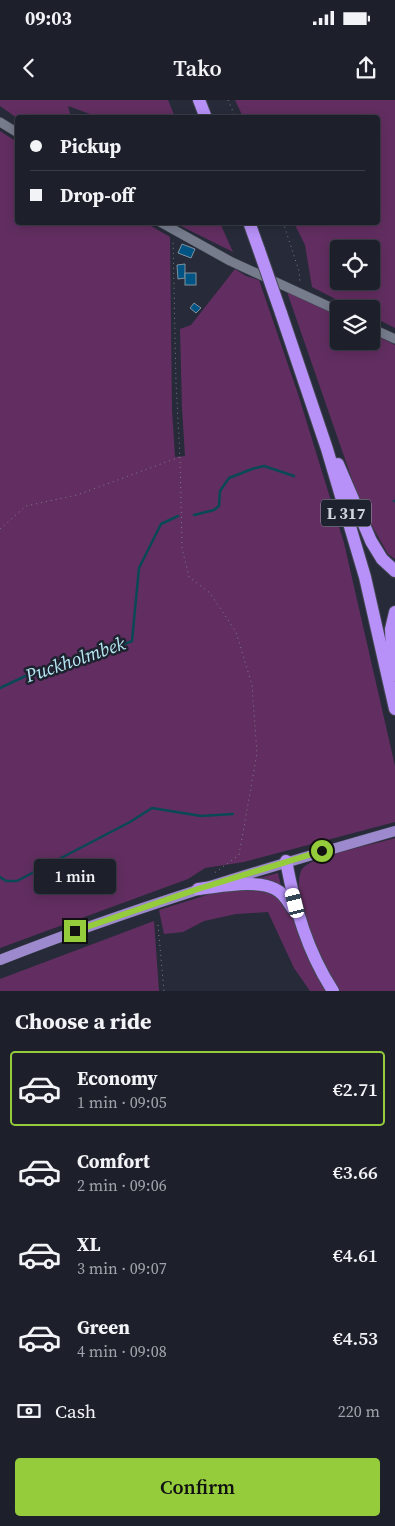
<!DOCTYPE html>
<meta charset="utf-8">
<style>
:root{--surface:#1d202b;--page:#252833;--text:#f1f3f6;--muted:#a0a3a9;--line:#3b3e47;--accent:#94cc3c}
body{margin:0;font-family:"Source Serif 4",serif;background:var(--page);color:var(--text);height:100vh;display:flex;flex-direction:column;font-size:19px;white-space:nowrap}
*{box-sizing:border-box;margin:0}
p{font-size:16px;color:var(--muted)}
.icon{flex:none;width:28px;height:28px;fill:none;stroke:currentColor;stroke-width:2;stroke-linecap:round;stroke-linejoin:round}
.map{position:relative;height:891px;overflow:hidden}
.sheet{display:flex;flex-direction:column;background:var(--surface);flex:1}
.sheet>*{flex:none}
.banner{position:absolute;left:15px;top:15px;width:365px;height:110px;border-radius:5px;box-shadow:0 2px 12px #0003,0 0 0 1px var(--line);display:grid;align-content:center;height:110px;padding:0 15px;background:var(--surface)}
.tools{position:absolute;left:330px;top:140px;display:grid;gap:10px}
.tools a{display:grid;place-items:center;width:50px;height:50px;border-radius:5px;background:var(--surface);box-shadow:0 2px 12px #0003,0 0 0 1px var(--line);font-size:25px}
.end{position:absolute;width:22px;height:22px;margin:-11px;border:6px solid #94cc3c;background:#111;box-shadow:0 0 0 2px #111}
.from{border-radius:50%}
.bubble{position:absolute;height:35px;border-radius:5px;background:var(--surface);box-shadow:0 2px 12px #0003,0 0 0 1px var(--line);font-size:16px;font-weight:600;line-height:35px;text-align:center}
.car{position:absolute;width:15px;height:30px;margin:-15px -8px;border-radius:6px;box-shadow:0 0 4px 1px #0007;background:linear-gradient(#fff 24%,#345 0 40%,#fff 0 76%,#345 0 86%,#fff 0)}
.banner b{display:flex;align-items:center;gap:18px;height:48px;font-size:19px}
.banner b+b{border-top:1px solid var(--line)}
.banner i{width:12px;height:12px;background:var(--text)}
ul{padding:0;list-style:none}
li{display:flex;align-items:center;gap:15px;height:75px;margin:0 10px 8px;padding:0 5px;border:2px solid transparent;border-radius:5px}
li div{flex:1}
li b{display:block;font-size:19px}
li em{font-style:normal;font-weight:600}
li.current{border-color:var(--accent)}
li>.icon{width:45px;height:45px;stroke-width:1.5}
h2{padding:0 15px;font-size:22px;line-height:60px}
.pay{display:flex;align-items:center;gap:12px;height:55px;padding:0 15px;font-size:19px}
.pay p{margin-inline-start:auto}
.primary-button{display:flex;gap:10px;margin-top:auto;padding:10px 15px}
.primary-button a{flex:1;height:58px;border-radius:5px;background:var(--accent);color:#111;font-size:20px;font-weight:600;line-height:58px;text-align:center}
.status{display:flex;justify-content:space-between;align-items:center;height:35px;padding:0 25px;background:var(--surface);direction:ltr}
.status svg{height:14px;fill:currentColor}
header{display:flex;justify-content:space-between;align-items:center;height:65px;padding:0 15px;background:var(--surface);font-size:22px;font-weight:600}
.map>svg:first-child{display:block}
.green{fill:#622e61;fill-rule:evenodd}
.lines{fill:none;stroke-linecap:round;stroke-linejoin:round}
.stream{stroke:#094955;stroke-width:2.5}
.building{fill:#005483;stroke:#82919e}
.minor-casing{stroke:#424651;stroke-width:10}
.major-casing{stroke:#424651;stroke-width:11}
.highway-casing{stroke:#424651;stroke-width:14}
.path{stroke:#7a7e89;stroke-width:1;stroke-dasharray:1 4;stroke-linecap:butt}
.minor{stroke:#777c8d;stroke-width:9}
.major{stroke:#9d89cd;stroke-width:10}
.highway{stroke:#b791f7;stroke-width:12}
.highway-bridge-casing{stroke:#424651;stroke-width:14;stroke-linecap:butt}
.highway-bridge{stroke:#b791f7;stroke-width:12}
.route{stroke:#94cc3c;stroke-width:6}
.labels{text-anchor:middle;dominant-baseline:central;stroke-width:5;stroke-linejoin:round;paint-order:stroke}
.shield{fill:#1e222f;stroke:#9b9ea8;stroke-width:1}
.shield-label{font-size:16px;font-weight:bold;fill:#d0d3dc}
.water-label{font-size:19px;font-style:italic;fill:#b8e9f5;stroke:#1e222f}
</style>
<div class="status"><b>09:03</b><svg viewBox="0 0 49 12"><path d="M0 12V9h3v3zM5 12V6h3v6zM10 12V3h3v9zM15 12V0h3v12zM26 1h20v11H26zM47 4h2v5h-2z"/></svg></div>
<header><svg class="icon" aria-label="back" viewBox="0 0 24 24"><path d="M15 5l-7 7 7 7"/></svg>Tako<svg class="icon" aria-label="share" viewBox="0 0 24 24"><path d="M12 15V3M7 8l5-5 5 5M5 13v7h14v-7"/></svg></header>
<div class="map">
<svg width="395" height="891" viewBox="0 0 395 891">
<rect width="100%" height="100%" fill="#272b39"/>
<g class="green">
<path d="M 0,0 L 168,0 L 175,17 L 98,17 L 68,6 L 71,17 L 17,18 L 0,6 Z"/>
<path d="M 235,0 L 395,0 L 395,228 L 371,216 L 371,209 L 355,209 L 312,187 L 305,145 L 294,123 L 378,122 L 378,18 L 243,17 ZM 339,149 L 371,149 L 371,181 L 339,181 Z"/>
<path d="M 0,31 L 17,42 L 18,122 L 146,123 L 170,137 L 172,310 L 175,357 L 185,356 L 182,308 L 180,229 L 191,225 L 235,169 L 246,176 L 259,180 L 298,294 L 344,443 L 395,666 L 395,722 L 244,762 L 205,768 L 188,779 L 0,848 Z"/>
<path d="M 180,122 L 220,123 L 233,152 L 179,125 Z"/>
<path d="M 286,189 L 339,216 L 339,241 L 371,241 L 371,233 L 395,245 L 395,459 L 388,454 L 362,408 Z"/>
<path d="M 395,738 L 395,891 L 339,891 C 332,878 323,865 317,851 C 309,837 290,778 304,767 C 317,755 375,744 395,738 Z"/>
<path d="M 278,773 L 281,786 L 259,778 Z"/>
<path d="M 234,790 L 257,791 L 273,794 L 287,804 L 309,858 L 328,891 L 310,891 L 294,868 L 268,812 L 236,814 L 204,821 L 183,832 L 164,834 L 159,810 L 210,794 Z"/>
<path d="M 154,821 L 159,891 L 0,891 L 0,879 Z"/>
</g>
<g class="lines">
<g class="stream">
<path d="M 394,401 L 395,401"/>
<path d="M 194,415 L 214,410 L 219,406 L 220,391 L 229,378 L 252,369 L 264,366 L 294,376"/>
<path d="M 0,588 L 32,573 L 52,566 L 87,560 L 132,541 L 139,468 L 161,424 L 178,416"/>
<path d="M 0,777 L 6,781 L 17,781 L 130,722 L 152,708 L 201,716 L 233,714"/>
</g>
</g>
<g class="building">
<path d="M 182,144 L 195,149 L 191,158 L 178,153 Z"/>
<path d="M 185,164 L 185,178 L 178,179 L 177,165 Z"/>
<rect x="185" y="173" width="11" height="12"/>
<path d="M 194,203 L 201,208 L 196,213 L 190,208 Z"/>
</g>
<g class="lines">
<defs>
<g id="minor">
<path d="M 0,22 L 18,33"/>
<path d="M 160,122 L 230,161 L 339,211"/>
<path d="M 371,228 L 395,239"/>
</g>
<path id="major" d="M 0,860 C 129,809 261,769 395,731"/>
<g id="highway">
<path d="M 199,0 L 206,18"/>
<path d="M 249,122 L 259,150"/>
<path d="M 281,213 L 327,349 L 365,477 L 395,609"/>
<path d="M 338,364 L 371,441 L 382,459 L 395,471"/>
<path d="M 393,575 L 391,529 L 395,512"/>
<path d="M 286,761 C 295,808 307,851 333,891"/>
<path d="M 198,789 C 219,787 257,779 275,789 C 284,793 288,802 293,809"/>
</g>
</defs>
<use href="#minor" class="minor-casing"/>
<use href="#major" class="major-casing"/>
<use href="#highway" class="highway-casing"/>
<g class="path">
<path d="M 228,0 L 236,18"/>
<path d="M 283,122 L 299,171 L 300,183"/>
<path d="M 180,357 L 182,448 L 189,477 L 210,493 L 236,532 L 252,585 L 257,653 L 239,755 L 213,774 L 214,775"/>
<path d="M 0,429 L 26,406 L 77,395 L 180,357 L 176,283 L 173,139"/>
<path d="M 158,825 L 164,891"/>
</g>
<use href="#minor" class="minor"/>
<use href="#major" class="major"/>
<use href="#highway" class="highway"/>
<defs>
<path id="highway-bridge" d="M 259,150 L 281,213"/>
</defs>
<use href="#highway-bridge" class="highway-bridge-casing"/>
<use href="#highway-bridge" class="highway-bridge"/>
</g>
<g class="lines">
<path class="route" d="M 75,831 L 198,789 L 322,751"/>
</g>
<g class="labels">
<rect class="shield" x="321" y="399.5" width="50" height="27" rx="4"/>
<g class="shield-label">
<text x="346" y="413">L 317</text>
</g>
<g class="water-label">
<text transform="translate(75 559) rotate(-19)">Puckholmbek</text>
</g>
</g>
</svg>
<div class="tools">
<a><svg class="icon" aria-label="locate" viewBox="0 0 24 24"><circle cx="12" cy="12" r="6"/><path d="M12 2v4M12 18v4M2 12h4M18 12h4"/></svg></a>
<a><svg class="icon" aria-label="layers" viewBox="0 0 24 24"><path d="M12 4l9 5-9 5-9-5zM3 14l9 5 9-5"/></svg></a>
</div>
<i class="end from" style="left:322px;top:751px"></i>
<i class="end" style="left:75px;top:831px"></i>
<div class="bubble" style="left:34px;top:759px;width:82px">1 min</div>
<i class="car" style="left:295px;top:803px;rotate:346deg"></i>
<div class="banner">
<b><i class="from"></i>Pickup</b>
<b><i></i>Drop-off</b>
</div>
</div>
<section class="sheet">
<h2>Choose a ride</h2>
<ul>
<li class="current"><svg class="icon" aria-label="car" viewBox="0 0 24 24"><path d="M5 17H2v-5l4-1 3-4h7l3 4 3 1v5h-3M9 17h6M6 11h13"/><circle cx="7" cy="17" r="2"/><circle cx="17" cy="17" r="2"/></svg><div><b>Economy</b><p>1 min · 09:05</p></div><em>€2.71</em></li>
<li><svg class="icon" aria-label="car" viewBox="0 0 24 24"><path d="M5 17H2v-5l4-1 3-4h7l3 4 3 1v5h-3M9 17h6M6 11h13"/><circle cx="7" cy="17" r="2"/><circle cx="17" cy="17" r="2"/></svg><div><b>Comfort</b><p>2 min · 09:06</p></div><em>€3.66</em></li>
<li><svg class="icon" aria-label="car" viewBox="0 0 24 24"><path d="M5 17H2v-5l4-1 3-4h7l3 4 3 1v5h-3M9 17h6M6 11h13"/><circle cx="7" cy="17" r="2"/><circle cx="17" cy="17" r="2"/></svg><div><b>XL</b><p>3 min · 09:07</p></div><em>€4.61</em></li>
<li><svg class="icon" aria-label="car" viewBox="0 0 24 24"><path d="M5 17H2v-5l4-1 3-4h7l3 4 3 1v5h-3M9 17h6M6 11h13"/><circle cx="7" cy="17" r="2"/><circle cx="17" cy="17" r="2"/></svg><div><b>Green</b><p>4 min · 09:08</p></div><em>€4.53</em></li>
</ul>
<div class="pay"><svg class="icon" aria-label="cash" viewBox="0 0 24 24"><path d="M3 7h18v10H3z"/><circle cx="12" cy="12" r="2"/></svg>Cash<p>220 m</p></div>
<div class="primary-button"><a>Confirm</a></div>
</section>
